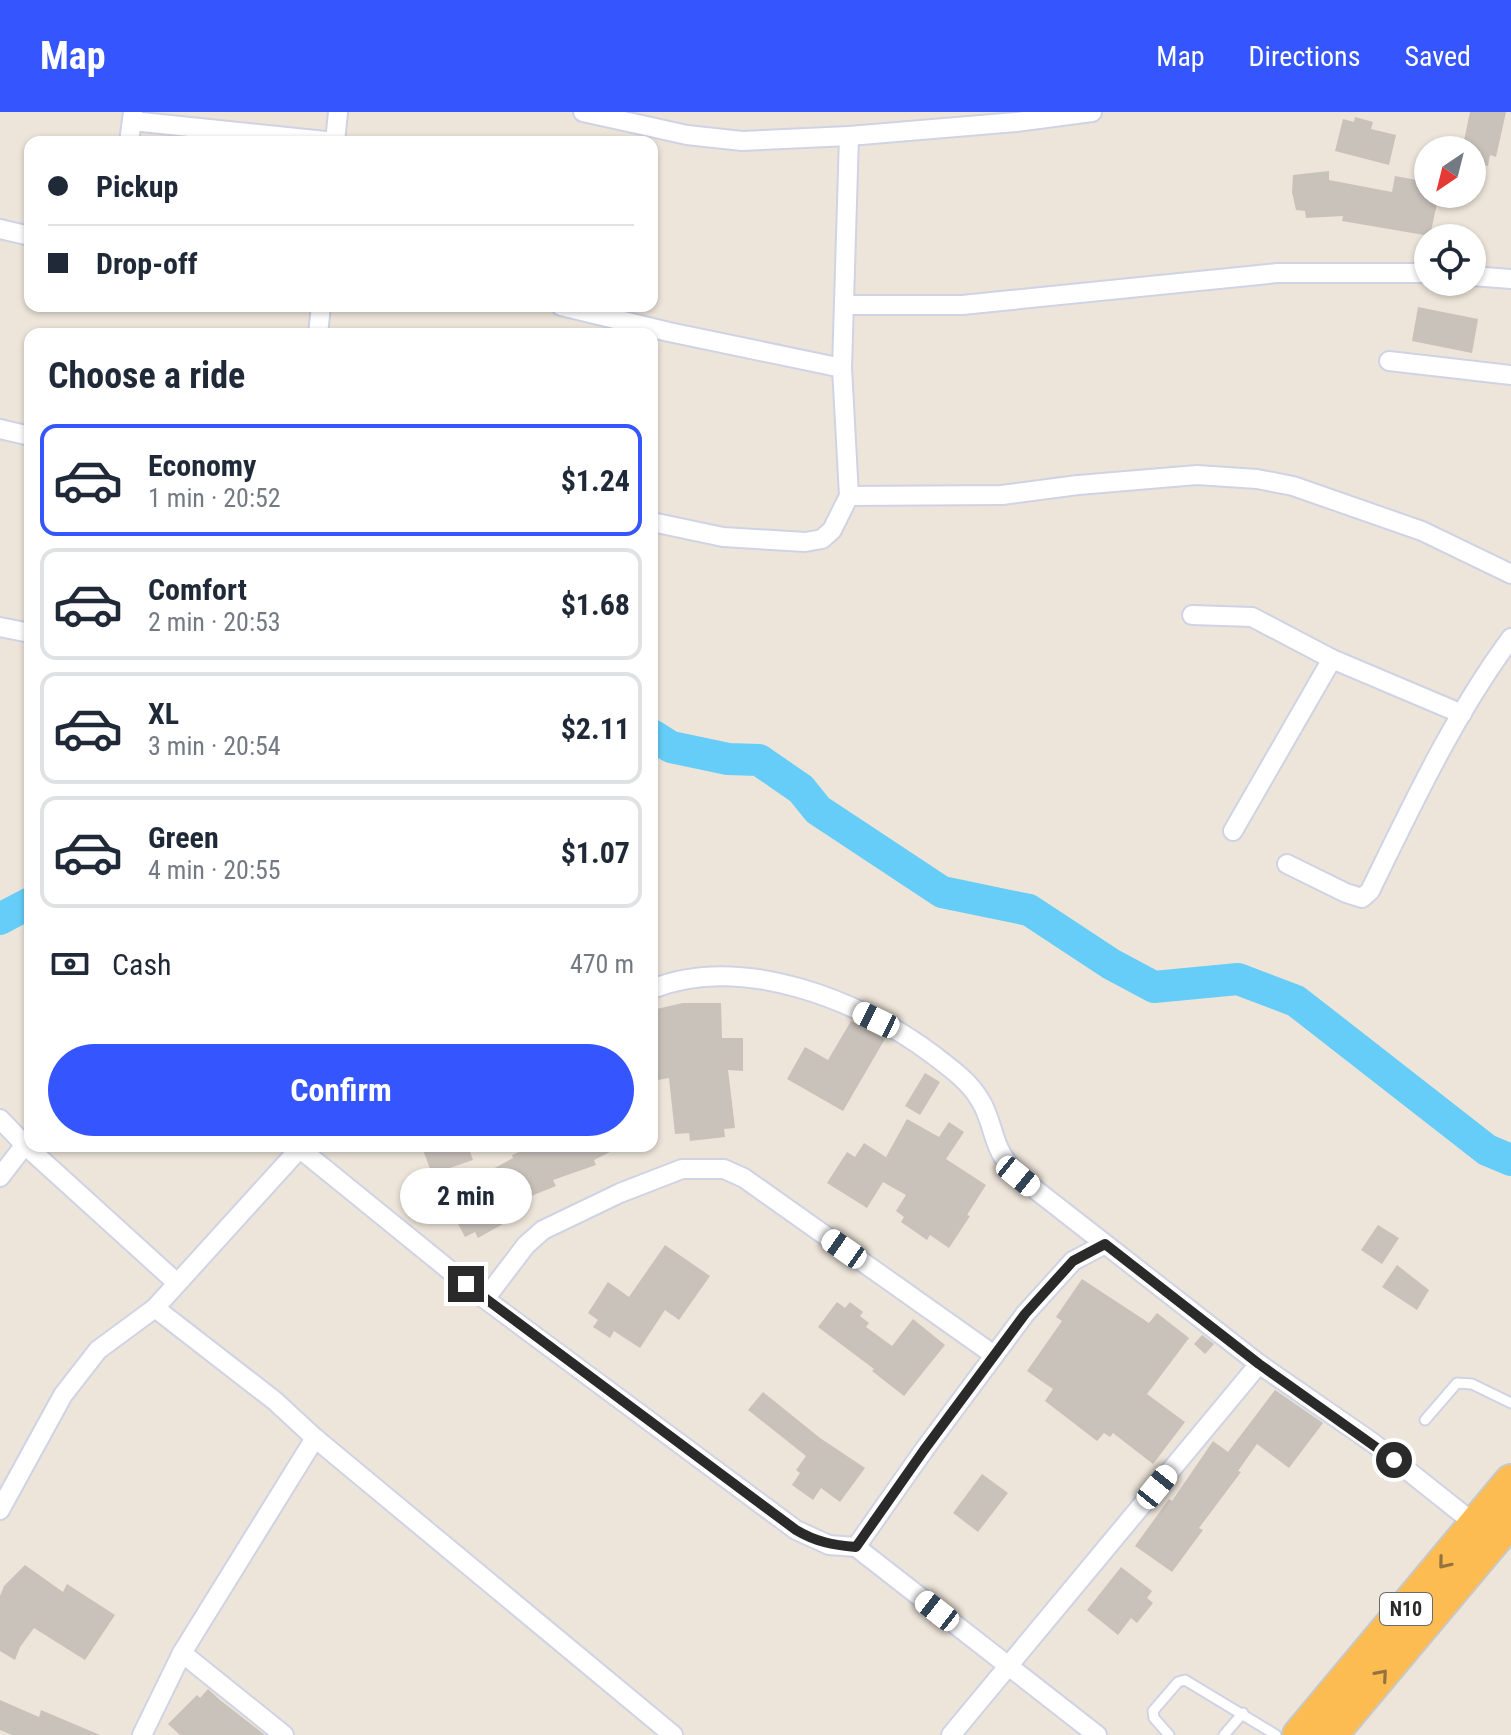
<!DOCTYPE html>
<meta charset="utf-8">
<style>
:root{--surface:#fff;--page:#f2f2f3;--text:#1f2937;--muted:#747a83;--line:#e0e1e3;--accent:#3556ff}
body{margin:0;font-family:"Roboto Condensed",sans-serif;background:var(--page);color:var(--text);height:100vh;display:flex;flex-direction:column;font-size:30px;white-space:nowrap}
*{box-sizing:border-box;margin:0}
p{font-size:26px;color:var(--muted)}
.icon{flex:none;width:44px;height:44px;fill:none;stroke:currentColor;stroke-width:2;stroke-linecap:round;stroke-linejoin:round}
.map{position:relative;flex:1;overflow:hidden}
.drawer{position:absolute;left:24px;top:216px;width:634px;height:824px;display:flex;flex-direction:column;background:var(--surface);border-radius:16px;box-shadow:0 2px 6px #0004}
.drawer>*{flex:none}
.hud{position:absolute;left:24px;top:24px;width:634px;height:176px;border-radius:16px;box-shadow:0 2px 6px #0004;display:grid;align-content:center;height:176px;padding:0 24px;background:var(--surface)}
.needle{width:52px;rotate:215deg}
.buttons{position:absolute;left:1414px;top:24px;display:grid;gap:16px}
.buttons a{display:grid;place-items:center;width:72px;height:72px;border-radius:50%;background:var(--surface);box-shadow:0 2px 6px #0004;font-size:40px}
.end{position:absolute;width:36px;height:36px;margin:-18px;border:10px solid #2a2a2a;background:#fff;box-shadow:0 0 0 4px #fff}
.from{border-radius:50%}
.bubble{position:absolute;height:56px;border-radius:28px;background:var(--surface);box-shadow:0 2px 6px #0004;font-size:26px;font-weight:700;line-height:56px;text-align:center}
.car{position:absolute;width:24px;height:48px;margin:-24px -12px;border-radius:10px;box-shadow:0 0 6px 2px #0007;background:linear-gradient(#fff 24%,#345 0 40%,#fff 0 76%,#345 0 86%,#fff 0)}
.hud b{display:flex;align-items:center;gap:28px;height:76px;font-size:30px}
.hud b+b{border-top:2px solid var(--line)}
.hud i{width:20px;height:20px;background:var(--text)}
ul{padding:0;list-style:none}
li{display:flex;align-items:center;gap:24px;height:112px;margin:0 16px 12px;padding:0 8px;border:4px solid var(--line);border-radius:16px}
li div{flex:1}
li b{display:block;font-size:30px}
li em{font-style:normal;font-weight:700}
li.current{border-color:var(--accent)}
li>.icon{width:72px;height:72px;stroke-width:1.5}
h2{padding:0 24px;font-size:36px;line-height:96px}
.pay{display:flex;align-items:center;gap:20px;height:88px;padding:0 24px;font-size:30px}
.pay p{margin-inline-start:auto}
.primary-button{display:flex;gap:16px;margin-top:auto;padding:16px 24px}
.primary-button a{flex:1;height:92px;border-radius:48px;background:var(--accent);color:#fff;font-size:32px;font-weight:700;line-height:92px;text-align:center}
header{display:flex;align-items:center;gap:48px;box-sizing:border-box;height:112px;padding:0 40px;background:var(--accent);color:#fff}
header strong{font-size:38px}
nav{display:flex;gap:44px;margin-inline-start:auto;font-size:28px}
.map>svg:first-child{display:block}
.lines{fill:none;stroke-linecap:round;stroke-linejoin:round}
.river{stroke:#65cdf7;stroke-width:32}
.building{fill:#c8c2ba}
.service-casing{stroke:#cfd3e4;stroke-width:13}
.minor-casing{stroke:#cfd3e4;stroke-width:22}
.trunk-casing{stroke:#c8c8c8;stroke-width:36}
.service{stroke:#fff;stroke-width:9}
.minor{stroke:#fff;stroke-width:18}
.trunk{stroke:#fdbc52;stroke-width:32}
.oneway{stroke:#94733e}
.route{stroke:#2a2a2a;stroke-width:10}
.labels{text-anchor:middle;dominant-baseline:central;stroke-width:7;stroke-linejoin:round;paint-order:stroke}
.shield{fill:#fff;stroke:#6a6a6a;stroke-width:2}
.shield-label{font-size:20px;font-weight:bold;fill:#2a2a2a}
</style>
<header>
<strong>Map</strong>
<nav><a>Map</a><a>Directions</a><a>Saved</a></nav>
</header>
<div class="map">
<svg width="1511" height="1623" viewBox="0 0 1511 1623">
<rect width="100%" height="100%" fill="#ede5da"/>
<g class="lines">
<g class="river">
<path d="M 652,623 L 671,635 L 728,647 L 759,648 L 801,677 L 818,698 L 942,780 L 1029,798 L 1111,852 L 1154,875 L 1238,867 L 1296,889 L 1487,1038 L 1511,1048"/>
<path d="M 0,807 L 30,791"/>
</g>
</g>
<g class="building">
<path d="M 1470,0 L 1506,0 L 1496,45 L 1490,43 L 1488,54 L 1472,51 L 1472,38 L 1462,38 Z"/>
<path d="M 1355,5 L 1373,10 L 1371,17 L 1396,23 L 1389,53 L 1335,39 L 1343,7 L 1354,10 Z"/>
<path d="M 1329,59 L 1329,68 L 1392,80 L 1395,64 L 1428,70 L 1428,82 L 1439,82 L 1430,124 L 1342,109 L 1343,104 L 1306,106 L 1305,99 L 1296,98 L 1292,80 L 1293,63 Z"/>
<path d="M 1418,195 L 1478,207 L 1472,241 L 1412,229 Z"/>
<path d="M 683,891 L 721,891 L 722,926 L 743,926 L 743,959 L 728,958 L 735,1016 L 724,1017 L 725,1025 L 690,1029 L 689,1021 L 675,1022 L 669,966 L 652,969 L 652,898 Z"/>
<path d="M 851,909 L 885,927 L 843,999 L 787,967 L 805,935 L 828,948 Z"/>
<path d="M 925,961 L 940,970 L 920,1003 L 905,994 Z"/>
<path d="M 907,1007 L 939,1025 L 949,1010 L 964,1020 L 946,1047 L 986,1073 L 967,1103 L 970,1104 L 949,1136 L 930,1123 L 927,1128 L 901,1110 L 904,1105 L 896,1099 L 906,1083 L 883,1070 L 867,1096 L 827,1071 L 847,1040 L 855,1045 L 864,1031 L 886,1045 Z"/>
<path d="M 435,1034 L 468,1034 L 473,1048 L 432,1062 L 423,1038 Z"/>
<path d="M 533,1034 L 622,1034 L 594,1048 L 596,1053 L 553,1068 L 556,1074 L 514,1091 L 517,1097 L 507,1103 L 510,1108 L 478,1126 L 475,1120 L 465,1125 L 443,1084 L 513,1046 L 512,1043 Z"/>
<path d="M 1378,1113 L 1399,1126 L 1382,1152 L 1361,1138 Z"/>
<path d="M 665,1133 L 710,1164 L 679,1208 L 665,1198 L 640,1236 L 614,1219 L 610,1226 L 593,1215 L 598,1208 L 588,1201 L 608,1170 L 629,1185 Z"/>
<path d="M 1397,1153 L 1429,1178 L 1417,1198 L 1382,1175 Z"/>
<path d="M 1082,1167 L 1149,1211 L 1157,1201 L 1189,1226 L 1147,1282 L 1185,1310 L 1153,1352 L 1113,1321 L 1110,1325 L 1104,1321 L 1097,1329 L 1045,1289 L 1053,1277 L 1027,1259 L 1062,1209 L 1056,1205 Z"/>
<path d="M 837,1190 L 845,1196 L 850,1190 L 863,1200 L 860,1204 L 869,1211 L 866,1215 L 892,1234 L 913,1207 L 945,1233 L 904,1284 L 872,1259 L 874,1257 L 818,1215 Z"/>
<path d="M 1202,1223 L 1214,1232 L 1205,1242 L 1194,1232 Z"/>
<path d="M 1275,1278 L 1323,1311 L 1289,1356 L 1257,1332 L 1238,1359 L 1241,1360 L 1199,1416 L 1203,1418 L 1172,1460 L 1135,1434 L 1169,1387 L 1172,1389 L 1213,1329 L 1228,1340 Z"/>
<path d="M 763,1280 L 820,1326 L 865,1356 L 840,1390 L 821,1376 L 813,1388 L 792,1373 L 800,1361 L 796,1358 L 806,1344 L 748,1298 Z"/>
<path d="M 982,1362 L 1008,1381 L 978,1420 L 953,1401 Z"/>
<path d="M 25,1453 L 63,1480 L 67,1472 L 115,1503 L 85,1548 L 34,1516 L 20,1535 L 15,1548 L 0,1539 L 0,1484 L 4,1474 Z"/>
<path d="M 1121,1455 L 1152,1479 L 1147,1486 L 1153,1491 L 1137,1511 L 1131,1506 L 1118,1523 L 1087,1498 Z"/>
<path d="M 208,1577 L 220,1588 L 265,1623 L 180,1623 L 168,1612 L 197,1583 L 200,1586 Z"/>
<path d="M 0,1588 L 39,1605 L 41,1598 L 100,1623 L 12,1623 L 0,1618 Z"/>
</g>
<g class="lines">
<defs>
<g id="service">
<path d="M 1425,1308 L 1457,1271 L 1472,1272 L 1511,1291"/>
<path d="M 1169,1623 L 1154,1606 L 1153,1599 L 1178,1570 L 1185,1568 L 1276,1623"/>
<path d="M 1224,1623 L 1243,1601"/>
</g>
<g id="minor">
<path d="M 583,0 L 687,23 L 742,29 L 849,24 L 1016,10 L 1092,0"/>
<path d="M 132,9 L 335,30"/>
<path d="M 129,30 L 133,0"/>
<path d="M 335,30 L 338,0"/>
<path d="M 0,117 L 30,124"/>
<path d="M 1472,164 L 1511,167"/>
<path d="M 845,193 L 962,193 L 1278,161 L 1428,161"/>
<path d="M 561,194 L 669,220 L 842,256"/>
<path d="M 318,222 L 321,194"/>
<path d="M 1389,249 L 1511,263"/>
<path d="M 0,317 L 30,324"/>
<path d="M 849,384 L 1002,383 L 1078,373 L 1197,363 L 1257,367 L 1293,374 L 1422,419 L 1511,462"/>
<path d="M 652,410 L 723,425 L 805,430 L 822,427 L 832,418 L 849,384 L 842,256 L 849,24"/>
<path d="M 1192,503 L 1252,505 L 1332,547 L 1462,602"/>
<path d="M 0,515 L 30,521"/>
<path d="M 1233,719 L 1332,547"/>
<path d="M 1287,752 L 1346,781 L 1362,786 L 1370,779 C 1412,693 1454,603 1511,526"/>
<path d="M 652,877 C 741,841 860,888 932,942 C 949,955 969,969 980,988 C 990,1003 992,1023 1000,1039 C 1004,1048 1012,1056 1018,1064 L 1259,1252 L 1373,1331 L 1475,1412"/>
<path d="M 0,1007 L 25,1033 L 177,1171"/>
<path d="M 299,1036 L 485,1187 L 796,1418 L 829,1433 L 856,1435 L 1097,1623"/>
<path d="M 0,1065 L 30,1026"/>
<path d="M 485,1187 L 526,1133 L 543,1118 L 620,1081 L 682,1057 L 724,1057 L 744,1066 L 994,1243"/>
<path d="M 155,1196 L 302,1034"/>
<path d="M 0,1398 L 63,1283 L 98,1238 L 155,1196 L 275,1289 L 315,1326 L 673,1623"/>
<path d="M 856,1435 L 924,1338 L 1025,1202 L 1073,1149 L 1105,1132"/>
<path d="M 182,1541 L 284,1623"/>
<path d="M 142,1623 L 182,1541 L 315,1326"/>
<path d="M 951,1623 L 1259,1252"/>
</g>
<g id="trunk">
<path d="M 1299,1623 L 1511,1369"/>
<path d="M 1331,1623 L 1511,1408"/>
</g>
</defs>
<use href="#service" class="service-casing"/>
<use href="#minor" class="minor-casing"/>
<use href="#trunk" class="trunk-casing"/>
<use href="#service" class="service"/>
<use href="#minor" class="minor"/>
<use href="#trunk" class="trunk"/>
</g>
<defs><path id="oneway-chevron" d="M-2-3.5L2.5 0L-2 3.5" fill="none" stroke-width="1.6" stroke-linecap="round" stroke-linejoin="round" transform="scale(2)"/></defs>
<g class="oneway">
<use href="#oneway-chevron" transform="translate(1444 1451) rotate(129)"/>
<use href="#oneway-chevron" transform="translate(1382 1563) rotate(-49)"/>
</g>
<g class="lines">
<path class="route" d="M 466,1172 L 796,1418 C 816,1430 833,1433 856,1435 L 924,1338 L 1025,1202 L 1073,1149 L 1105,1132 L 1259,1252 L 1394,1348"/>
</g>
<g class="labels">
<rect class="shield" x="1380" y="1481" width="52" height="32" rx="6"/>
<g class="shield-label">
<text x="1406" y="1497">N10</text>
</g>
</g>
</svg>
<div class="buttons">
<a><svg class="needle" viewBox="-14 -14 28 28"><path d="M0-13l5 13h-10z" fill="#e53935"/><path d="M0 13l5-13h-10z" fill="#747a83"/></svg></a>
<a><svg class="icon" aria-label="locate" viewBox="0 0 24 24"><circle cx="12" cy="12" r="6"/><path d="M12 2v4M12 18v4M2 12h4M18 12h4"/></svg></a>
</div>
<i class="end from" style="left:1394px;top:1348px"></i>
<i class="end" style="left:466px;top:1172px"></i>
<div class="bubble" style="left:400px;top:1056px;width:132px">2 min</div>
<i class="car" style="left:876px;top:908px;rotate:296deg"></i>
<i class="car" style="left:1018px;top:1064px;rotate:129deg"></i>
<i class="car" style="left:844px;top:1137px;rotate:305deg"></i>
<i class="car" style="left:1157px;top:1375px;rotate:39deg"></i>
<i class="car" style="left:937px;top:1499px;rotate:308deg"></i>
<div class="hud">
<b><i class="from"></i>Pickup</b>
<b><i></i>Drop-off</b>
</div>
<section class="drawer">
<h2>Choose a ride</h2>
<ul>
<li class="current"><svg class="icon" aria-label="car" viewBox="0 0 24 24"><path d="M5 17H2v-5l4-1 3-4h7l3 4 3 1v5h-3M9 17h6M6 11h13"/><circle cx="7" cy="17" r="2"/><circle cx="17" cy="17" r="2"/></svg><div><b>Economy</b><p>1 min · 20:52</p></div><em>$1.24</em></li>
<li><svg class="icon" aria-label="car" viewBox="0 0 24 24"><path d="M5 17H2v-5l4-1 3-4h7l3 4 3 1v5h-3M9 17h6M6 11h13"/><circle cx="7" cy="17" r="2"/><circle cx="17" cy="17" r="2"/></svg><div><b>Comfort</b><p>2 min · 20:53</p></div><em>$1.68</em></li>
<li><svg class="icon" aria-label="car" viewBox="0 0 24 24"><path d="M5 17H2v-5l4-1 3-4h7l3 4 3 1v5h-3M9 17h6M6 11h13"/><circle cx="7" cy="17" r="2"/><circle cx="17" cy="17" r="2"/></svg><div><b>XL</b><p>3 min · 20:54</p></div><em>$2.11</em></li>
<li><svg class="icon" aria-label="car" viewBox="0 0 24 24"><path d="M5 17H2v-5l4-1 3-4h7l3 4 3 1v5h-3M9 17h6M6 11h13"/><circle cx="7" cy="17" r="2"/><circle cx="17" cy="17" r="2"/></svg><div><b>Green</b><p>4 min · 20:55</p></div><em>$1.07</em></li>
</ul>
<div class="pay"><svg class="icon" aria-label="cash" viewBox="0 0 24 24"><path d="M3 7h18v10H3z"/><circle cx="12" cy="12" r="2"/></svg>Cash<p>470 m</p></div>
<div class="primary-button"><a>Confirm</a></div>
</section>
</div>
